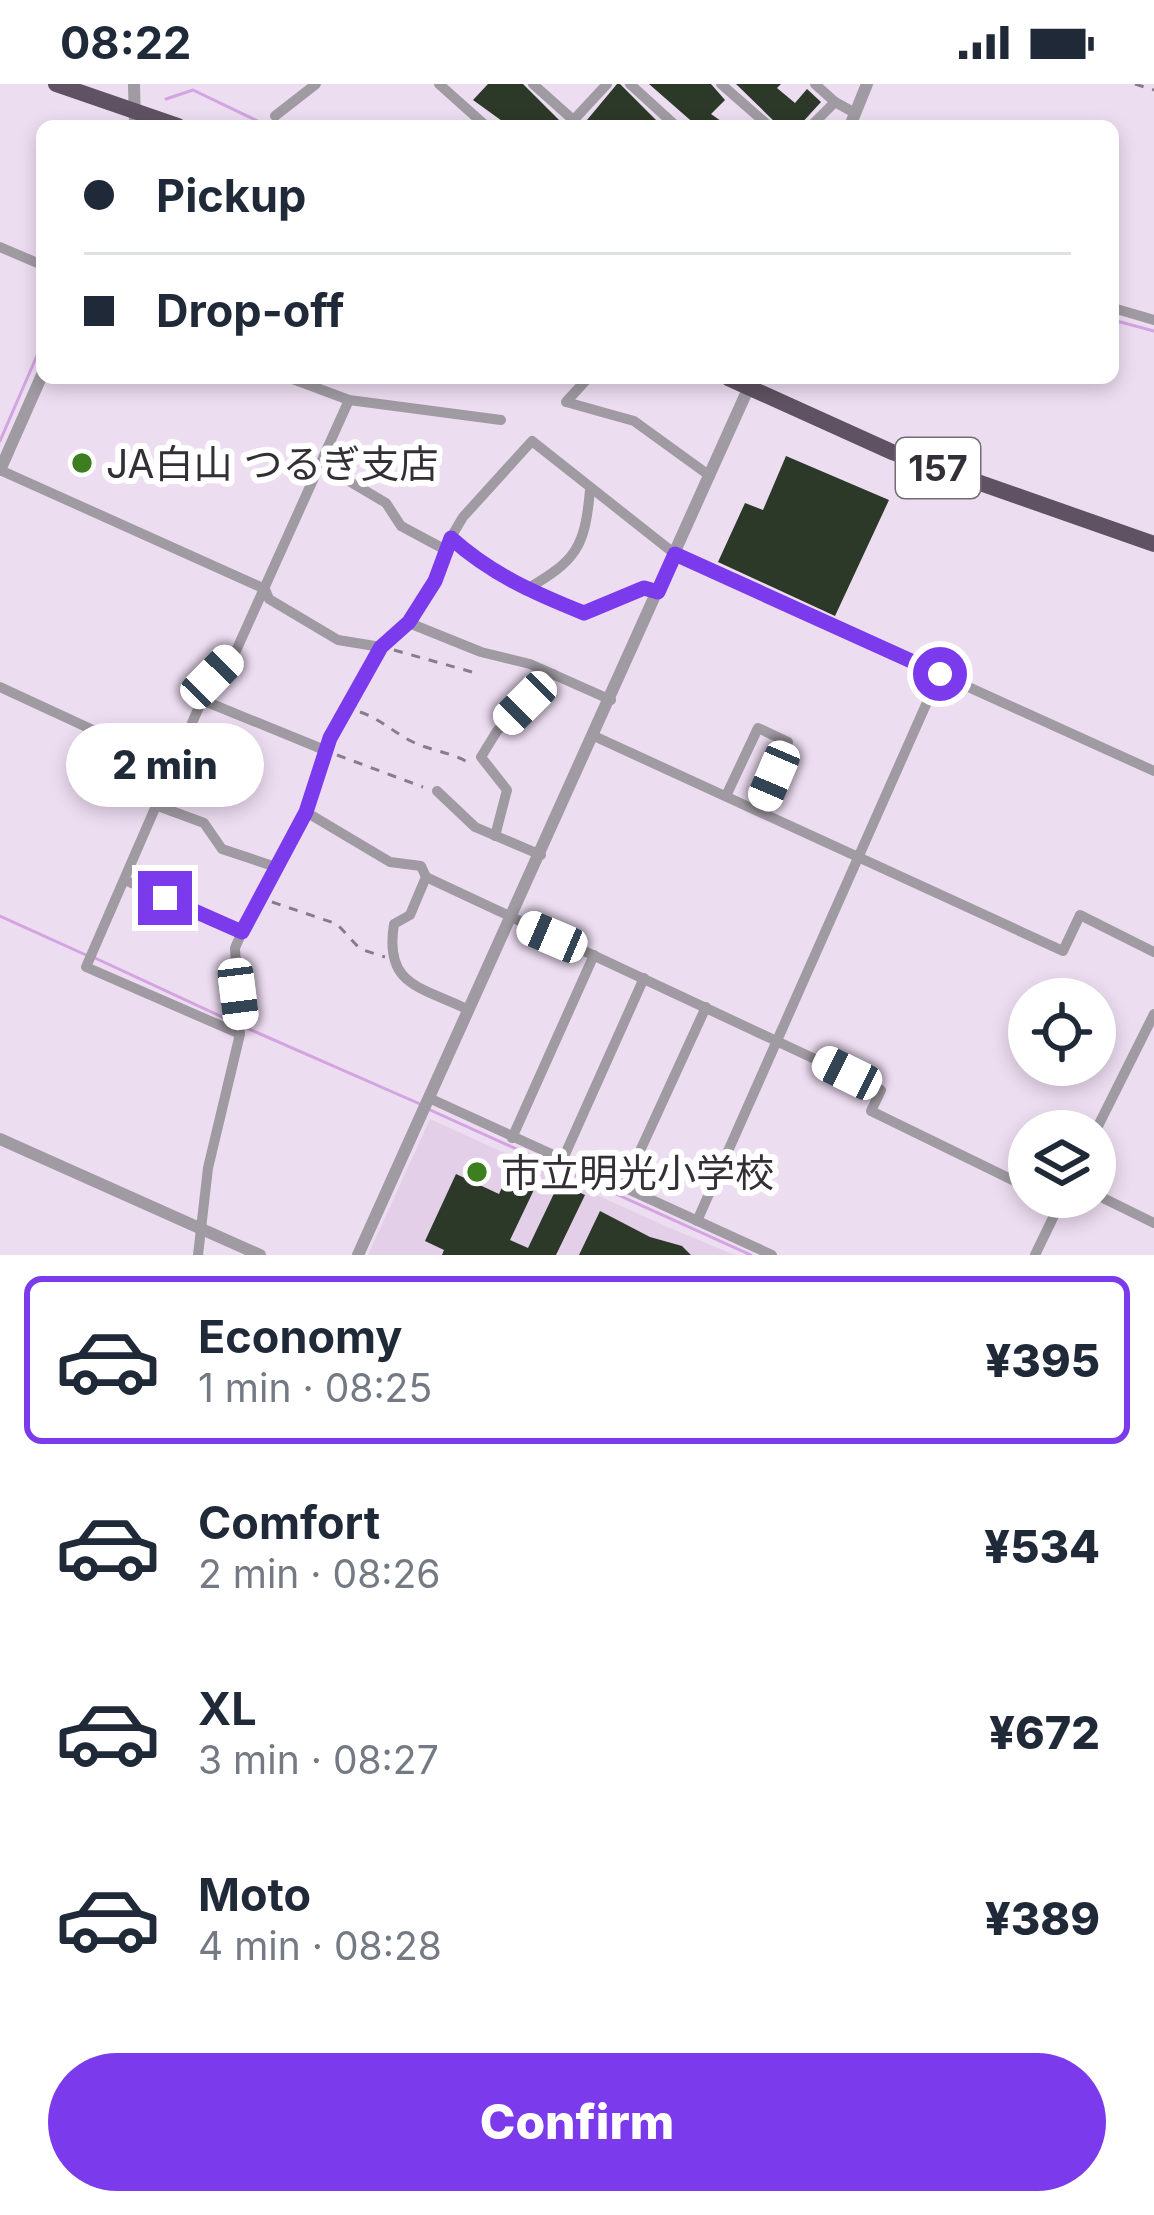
<!DOCTYPE html>
<meta charset="utf-8">
<style>
:root{--surface:#fff;--page:#f6f6f7;--text:#1f2937;--muted:#747a83;--line:#e0e1e3;--accent:#7c3aed}
body{margin:0;font-family:Inter,"Noto Sans JP",sans-serif;background:var(--page);color:var(--text);height:100vh;display:flex;flex-direction:column;font-size:45px;white-space:nowrap}
*{box-sizing:border-box;margin:0}
p{font-size:39px;color:var(--muted)}
.icon{flex:none;width:66px;height:66px;fill:none;stroke:currentColor;stroke-width:2;stroke-linecap:round;stroke-linejoin:round}
.map{position:relative;height:1171px;overflow:hidden}
.side{display:flex;flex-direction:column;background:var(--surface);flex:1}
.side>*{flex:none}
.guide{position:absolute;left:36px;top:36px;width:1083px;height:264px;border-radius:18px;box-shadow:0 6px 18px #0003;display:grid;align-content:center;height:264px;padding:0 48px;background:var(--surface)}
.tools{position:absolute;left:1008px;top:894px;display:grid;gap:24px}
.tools a{display:grid;place-items:center;width:108px;height:108px;border-radius:50%;background:var(--surface);box-shadow:0 6px 18px #0003;font-size:60px}
.end{position:absolute;width:54px;height:54px;margin:-27px;border:15px solid #7c3aed;background:#fff;box-shadow:0 0 0 6px #fff}
.from{border-radius:50%}
.bubble{position:absolute;height:84px;border-radius:42px;background:var(--surface);box-shadow:0 6px 18px #0003;font-size:39px;font-weight:800;line-height:84px;text-align:center}
.car{position:absolute;width:36px;height:72px;margin:-36px -18px;border-radius:15px;box-shadow:0 0 9px 3px #0007;background:linear-gradient(#fff 24%,#345 0 40%,#fff 0 76%,#345 0 86%,#fff 0)}
.guide b{display:flex;align-items:center;gap:42px;height:114px;font-size:45px}
.guide b+b{border-top:3px solid var(--line)}
.guide i{width:30px;height:30px;background:var(--text)}
ul{padding:21px 0 0;list-style:none}
li{display:flex;align-items:center;gap:36px;height:168px;margin:0 24px 18px;padding:0 24px;border:6px solid transparent;border-radius:18px}
li div{flex:1}
li b{display:block;font-size:45px}
li em{font-style:normal;font-weight:800}
li.active{border-color:var(--accent)}
li>.icon{width:108px;height:108px;stroke-width:1.5}
.button{display:flex;gap:24px;margin-top:auto;padding:24px 48px}
.button a{flex:1;height:138px;border-radius:72px;background:var(--accent);color:#fff;font-size:48px;font-weight:800;line-height:138px;text-align:center}
.status{display:flex;justify-content:space-between;align-items:center;height:84px;padding:0 60px;background:var(--surface);direction:ltr}
.status svg{height:33px;fill:currentColor}
.map>svg:first-child{display:block}
.built{fill:#e3cfe8}
.lines{fill:none;stroke-linecap:round;stroke-linejoin:round}
.stream{stroke:#d4a3e1;stroke-width:3}
.building{fill:#2c3828}
.path{stroke:#877d8a;stroke-width:3;stroke-dasharray:9 9;stroke-linecap:butt}
.minor{stroke:#a09aa2;stroke-width:10}
.tertiary{stroke:#a09aa2;stroke-width:12}
.trunk{stroke:#5f5262;stroke-width:16}
.route{stroke:#7c3aed;stroke-width:15}
.poi-dot{fill:#3d7f20;stroke:#fff;stroke-width:4.5}
.labels{text-anchor:middle;dominant-baseline:central;stroke-width:12;stroke-linejoin:round;paint-order:stroke}
.shield{fill:#fff;stroke:#716d72;stroke-width:3}
.shield-label{font-size:36px;font-weight:bold;fill:#342e36}
.poi-label{font-size:39px;fill:#342e36;stroke:#fff;text-anchor:start}
</style>
<div class="status"><b>08:22</b><svg viewBox="0 0 49 12"><path d="M0 12V9h3v3zM5 12V6h3v6zM10 12V3h3v9zM15 12V0h3v12zM26 1h20v11H26zM47 4h2v5h-2z"/></svg></div>
<div class="map">
<svg width="1154" height="1171" viewBox="0 0 1154 1171">
<rect width="100%" height="100%" fill="#edddf1"/>
<path class="built" d="M 430,1035 L 665,1142 L 735,1171 L 368,1171 Z"/>
<g class="lines">
<g class="stream">
<path d="M 166,15 L 193,6 L 268,42"/>
<path d="M 1113,236 L 1154,247"/>
<path d="M 0,357 L 42,260"/>
<path d="M 0,832 L 86,871"/>
<path d="M 95,874 L 233,938"/>
<path d="M 242,942 L 420,1020"/>
<path d="M 428,1025 L 751,1171"/>
</g>
</g>
<g class="building">
<path d="M 488,0 L 523,0 L 560,37 L 558,42 L 509,42 L 473,16 Z"/>
<path d="M 617,0 L 620,0 L 662,42 L 590,42 L 587,36 Z"/>
<path d="M 649,0 L 711,0 L 725,16 L 711,30 L 728,42 L 697,42 Z"/>
<path d="M 736,0 L 781,0 L 777,4 L 795,19 L 807,5 L 821,18 L 799,42 L 779,42 Z"/>
<path d="M 786,372 L 889,416 L 835,532 L 718,478 L 745,419 L 763,426 Z"/>
<path d="M 514,1078 L 541,1091 L 510,1156 L 528,1164 L 559,1099 L 585,1111 L 556,1171 L 442,1171 L 444,1166 L 425,1157 L 456,1090 L 499,1110 Z"/>
<path d="M 600,1127 L 650,1153 L 682,1162 L 691,1171 L 579,1171 Z"/>
</g>
<g class="lines">
<g class="path">
<path d="M 1135,0 L 1154,6"/>
<path d="M 394,566 L 479,590"/>
<path d="M 360,628 C 381,635 394,649 413,658 C 431,667 451,668 469,679"/>
<path d="M 337,671 L 423,703"/>
<path d="M 272,818 L 337,840 L 360,865 L 385,873"/>
</g>
<g class="minor">
<path d="M 439,0 L 486,42"/>
<path d="M 533,0 L 580,42"/>
<path d="M 630,0 L 676,42"/>
<path d="M 721,0 L 769,42"/>
<path d="M 815,0 L 835,18"/>
<path d="M 275,32 L 316,0"/>
<path d="M 568,42 L 607,0"/>
<path d="M 811,42 L 835,18 L 855,29"/>
<path d="M 0,163 L 42,181"/>
<path d="M 1113,224 L 1154,236"/>
<path d="M 290,294 L 349,316 L 501,336"/>
<path d="M 588,294 L 566,318 L 634,337 L 710,392"/>
<path d="M 320,380 L 386,419 L 401,442 L 444,465"/>
<path d="M 0,386 L 265,505 L 269,515 L 338,556 L 381,563"/>
<path d="M 451,454 C 491,490 534,509 584,528 L 644,504 L 659,509"/>
<path d="M 525,506 C 576,477 585,464 590,406"/>
<path d="M 409,539 L 481,568 L 530,580 L 611,616"/>
<path d="M 0,603 L 173,683"/>
<path d="M 202,616 L 327,667"/>
<path d="M 594,652 L 1063,867 L 1080,831 L 1154,868"/>
<path d="M 437,707 L 475,743 L 541,771"/>
<path d="M 726,712 L 758,644 L 788,658 L 759,727"/>
<path d="M 158,722 L 204,739 L 222,765 L 276,783"/>
<path d="M 306,728 L 390,778 L 421,782 L 426,793"/>
<path d="M 495,752 L 507,706 L 481,673 L 497,647 L 553,590"/>
<path d="M 127,797 L 242,848"/>
<path d="M 469,926 C 420,902 384,902 394,840 L 410,831 L 426,793 L 881,1006 L 871,1027 L 1029,1104"/>
<path d="M 240,950 L 86,883 L 212,593 L 235,569 L 349,316"/>
<path d="M 429,1014 L 772,1171"/>
<path d="M 1095,1048 L 1154,930"/>
<path d="M 512,1054 L 594,871"/>
<path d="M 562,1077 L 644,894"/>
<path d="M 623,1104 L 706,923"/>
<path d="M 1095,1110 L 1154,1139"/>
<path d="M 697,1137 L 940,589"/>
<path d="M 198,1171 L 208,1084 L 240,950 L 235,864 L 242,848 L 306,728 L 330,654 L 381,563 L 409,539 L 435,497 L 444,465 L 463,433 L 532,357 L 675,470 L 1154,687"/>
<path d="M 1035,1171 L 1063,1113"/>
</g>
<g class="tertiary">
<path d="M 134,0 L 135,42"/>
<path d="M 850,42 L 867,0"/>
<path d="M 0,386 L 42,291"/>
<path d="M 0,1055 L 260,1171"/>
<path d="M 358,1171 L 753,294"/>
</g>
<g class="trunk">
<path d="M 56,0 L 178,42"/>
<path d="M 728,294 L 892,368 L 1154,460"/>
</g>
</g>
<g class="lines">
<path class="route" d="M 165,814 L 242,848 L 306,728 L 330,654 L 381,563 L 409,538 L 435,497 L 451,454 C 491,490 534,509 584,529 L 644,504 L 658,508 L 675,470 L 940,590"/>
</g>
<g class="poi-dot">
<circle cx="82" cy="379" r="12"/>
<circle cx="477" cy="1088" r="12"/>
</g>
<g class="labels">
<rect class="shield" x="896" y="354" width="84" height="60" rx="9"/>
<g class="shield-label">
<text x="938" y="384">157</text>
</g>
<g class="poi-label">
<text x="106" y="379">JA白山 つるぎ支店</text>
<text x="501" y="1088">市立明光小学校</text>
</g>
</g>
</svg>
<div class="tools">
<a><svg class="icon" aria-label="locate" viewBox="0 0 24 24"><circle cx="12" cy="12" r="6"/><path d="M12 2v4M12 18v4M2 12h4M18 12h4"/></svg></a>
<a><svg class="icon" aria-label="layers" viewBox="0 0 24 24"><path d="M12 4l9 5-9 5-9-5zM3 14l9 5 9-5"/></svg></a>
</div>
<i class="end from" style="left:940px;top:590px"></i>
<i class="end" style="left:165px;top:814px"></i>
<div class="bubble" style="left:66px;top:639px;width:198px">2 min</div>
<i class="car" style="left:212px;top:593px;rotate:44deg"></i>
<i class="car" style="left:525px;top:619px;rotate:225deg"></i>
<i class="car" style="left:774px;top:692px;rotate:203deg"></i>
<i class="car" style="left:552px;top:853px;rotate:293deg"></i>
<i class="car" style="left:238px;top:910px;rotate:173deg"></i>
<i class="car" style="left:847px;top:989px;rotate:296deg"></i>
<div class="guide">
<b><i class="from"></i>Pickup</b>
<b><i></i>Drop-off</b>
</div>
</div>
<section class="side">
<ul>
<li class="active"><svg class="icon" aria-label="car" viewBox="0 0 24 24"><path d="M5 17H2v-5l4-1 3-4h7l3 4 3 1v5h-3M9 17h6M6 11h13"/><circle cx="7" cy="17" r="2"/><circle cx="17" cy="17" r="2"/></svg><div><b>Economy</b><p>1 min · 08:25</p></div><em>¥395</em></li>
<li><svg class="icon" aria-label="car" viewBox="0 0 24 24"><path d="M5 17H2v-5l4-1 3-4h7l3 4 3 1v5h-3M9 17h6M6 11h13"/><circle cx="7" cy="17" r="2"/><circle cx="17" cy="17" r="2"/></svg><div><b>Comfort</b><p>2 min · 08:26</p></div><em>¥534</em></li>
<li><svg class="icon" aria-label="car" viewBox="0 0 24 24"><path d="M5 17H2v-5l4-1 3-4h7l3 4 3 1v5h-3M9 17h6M6 11h13"/><circle cx="7" cy="17" r="2"/><circle cx="17" cy="17" r="2"/></svg><div><b>XL</b><p>3 min · 08:27</p></div><em>¥672</em></li>
<li><svg class="icon" aria-label="car" viewBox="0 0 24 24"><path d="M5 17H2v-5l4-1 3-4h7l3 4 3 1v5h-3M9 17h6M6 11h13"/><circle cx="7" cy="17" r="2"/><circle cx="17" cy="17" r="2"/></svg><div><b>Moto</b><p>4 min · 08:28</p></div><em>¥389</em></li>
</ul>
<div class="button"><a>Confirm</a></div>
</section>
